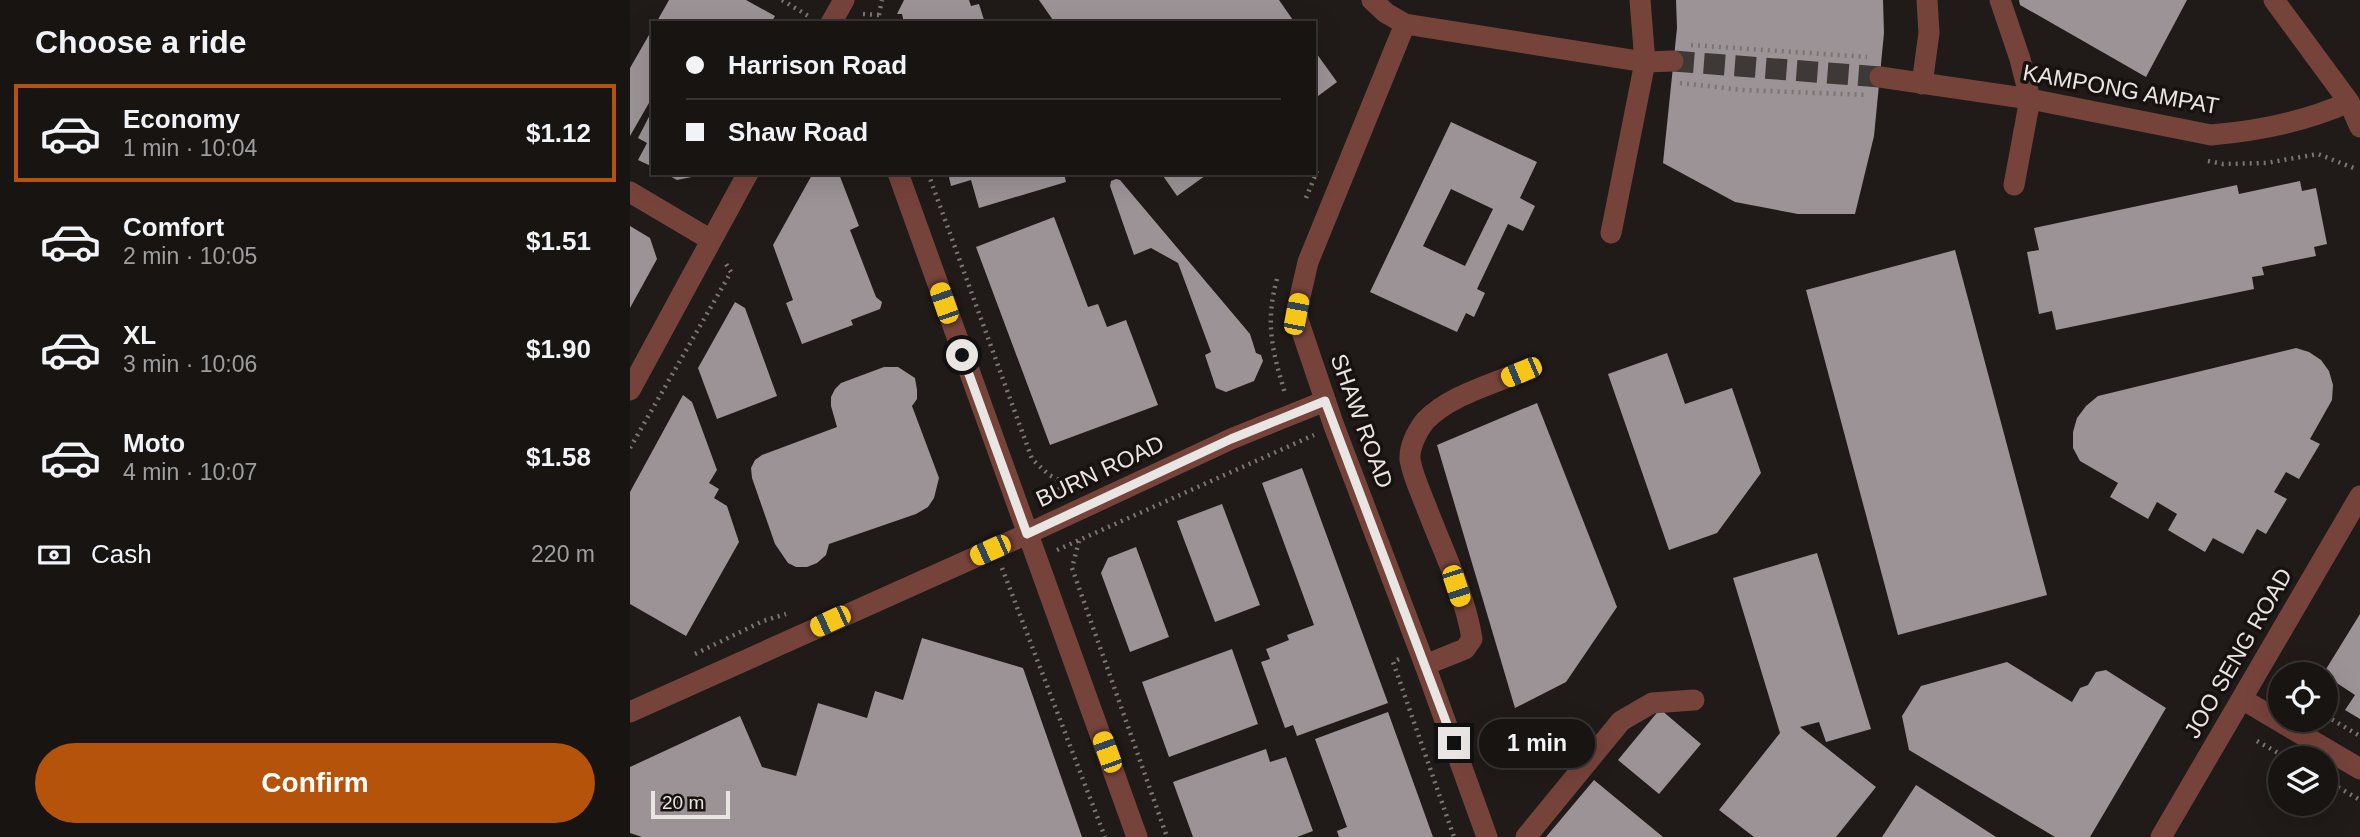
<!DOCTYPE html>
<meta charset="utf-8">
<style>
:root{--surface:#181412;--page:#252120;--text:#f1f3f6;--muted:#9f9e9f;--line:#363332;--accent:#b45309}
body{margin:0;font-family:Helvetica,sans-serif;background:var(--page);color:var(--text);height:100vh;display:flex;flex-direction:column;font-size:26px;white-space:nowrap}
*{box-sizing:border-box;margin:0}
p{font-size:23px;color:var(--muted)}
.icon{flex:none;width:38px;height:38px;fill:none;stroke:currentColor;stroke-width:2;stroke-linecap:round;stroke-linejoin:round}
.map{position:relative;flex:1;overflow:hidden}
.side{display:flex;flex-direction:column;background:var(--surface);width:630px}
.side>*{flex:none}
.hud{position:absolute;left:21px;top:21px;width:665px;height:154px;border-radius:0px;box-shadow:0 7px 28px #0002,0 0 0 2px var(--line);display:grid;align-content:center;height:154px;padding:0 35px;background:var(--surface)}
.fabs{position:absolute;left:1638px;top:662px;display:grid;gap:14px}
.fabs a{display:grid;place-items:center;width:70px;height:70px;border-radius:50%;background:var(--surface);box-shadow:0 7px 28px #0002,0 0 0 2px var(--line);font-size:35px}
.scale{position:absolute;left:21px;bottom:18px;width:79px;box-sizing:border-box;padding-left:7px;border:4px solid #e9e5e3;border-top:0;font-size:19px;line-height:24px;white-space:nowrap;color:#e9e5e3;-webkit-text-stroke:5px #17120f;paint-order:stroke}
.end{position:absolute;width:32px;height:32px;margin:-16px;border:9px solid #e9e5e3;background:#111;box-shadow:0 0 0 4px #111}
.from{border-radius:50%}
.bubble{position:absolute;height:49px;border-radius:24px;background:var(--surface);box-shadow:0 7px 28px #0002,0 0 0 2px var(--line);font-size:23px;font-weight:700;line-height:49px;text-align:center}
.car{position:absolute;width:21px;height:42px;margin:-21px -10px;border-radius:9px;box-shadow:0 0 5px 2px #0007;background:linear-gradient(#f5c518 24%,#345 0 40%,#f5c518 0 76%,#345 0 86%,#f5c518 0)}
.hud b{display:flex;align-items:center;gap:24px;height:66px;font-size:26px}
.hud b+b{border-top:2px solid var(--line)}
.hud i{width:18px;height:18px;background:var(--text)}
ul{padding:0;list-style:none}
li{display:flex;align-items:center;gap:21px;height:98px;margin:0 14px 10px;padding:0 21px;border:4px solid transparent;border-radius:0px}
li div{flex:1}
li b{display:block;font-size:26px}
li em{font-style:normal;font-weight:700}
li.on{border-color:var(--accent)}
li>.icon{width:63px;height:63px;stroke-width:1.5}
h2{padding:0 35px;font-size:32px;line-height:84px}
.pay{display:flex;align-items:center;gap:18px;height:77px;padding:0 35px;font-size:26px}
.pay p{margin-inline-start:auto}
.primary-button{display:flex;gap:14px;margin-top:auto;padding:14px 35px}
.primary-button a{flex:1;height:80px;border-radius:42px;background:var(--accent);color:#fff;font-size:28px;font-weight:700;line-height:80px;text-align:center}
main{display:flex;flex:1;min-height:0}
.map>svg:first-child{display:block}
.building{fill:#9b9395;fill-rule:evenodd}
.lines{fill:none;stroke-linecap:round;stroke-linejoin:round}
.minor-tunnel{stroke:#3e3936;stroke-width:21;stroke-dasharray:21 10;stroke-linecap:butt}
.path{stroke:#797572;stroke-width:4.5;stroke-dasharray:2 5;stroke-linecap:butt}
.minor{stroke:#76433b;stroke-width:21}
.route{stroke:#e9e5e3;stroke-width:9}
.labels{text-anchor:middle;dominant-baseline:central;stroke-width:7;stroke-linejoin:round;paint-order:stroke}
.street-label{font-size:23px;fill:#e9e5e3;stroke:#17120f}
</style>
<main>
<section class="side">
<h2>Choose a ride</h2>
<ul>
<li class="on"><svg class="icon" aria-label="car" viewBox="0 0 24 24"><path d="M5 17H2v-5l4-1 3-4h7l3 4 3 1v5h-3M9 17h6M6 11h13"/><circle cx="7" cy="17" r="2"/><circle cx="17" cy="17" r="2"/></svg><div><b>Economy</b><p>1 min · 10:04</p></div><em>$1.12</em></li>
<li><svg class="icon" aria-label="car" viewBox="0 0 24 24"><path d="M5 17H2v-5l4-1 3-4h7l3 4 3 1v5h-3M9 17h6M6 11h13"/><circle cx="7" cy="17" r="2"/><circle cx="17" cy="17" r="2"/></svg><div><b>Comfort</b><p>2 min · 10:05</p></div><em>$1.51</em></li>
<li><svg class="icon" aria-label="car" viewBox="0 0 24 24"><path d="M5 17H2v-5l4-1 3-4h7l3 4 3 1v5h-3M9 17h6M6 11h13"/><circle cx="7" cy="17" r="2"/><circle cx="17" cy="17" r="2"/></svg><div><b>XL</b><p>3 min · 10:06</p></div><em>$1.90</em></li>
<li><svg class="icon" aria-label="car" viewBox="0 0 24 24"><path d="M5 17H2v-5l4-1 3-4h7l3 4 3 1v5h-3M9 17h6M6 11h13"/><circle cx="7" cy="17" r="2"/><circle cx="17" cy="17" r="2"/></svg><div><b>Moto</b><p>4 min · 10:07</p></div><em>$1.58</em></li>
</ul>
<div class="pay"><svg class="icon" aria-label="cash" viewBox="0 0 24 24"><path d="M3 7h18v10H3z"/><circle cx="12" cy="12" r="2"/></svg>Cash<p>220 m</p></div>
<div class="primary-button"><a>Confirm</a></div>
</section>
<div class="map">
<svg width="1730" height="837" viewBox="0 0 1730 837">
<rect width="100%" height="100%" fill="#201b18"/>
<g class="building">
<path d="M 39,0 L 116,0 L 145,16 L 141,23 L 26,23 Z"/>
<path d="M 274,0 L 339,0 L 341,6 L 349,4 L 355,23 L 274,23 L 272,14 L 267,14 Z"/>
<path d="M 409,0 L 649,0 L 665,23 L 425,23 Z"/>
<path d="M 1046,0 L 1253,0 L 1254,33 L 1244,136 L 1225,214 L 1168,214 L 1105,202 L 1033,163 L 1047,28 Z"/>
<path d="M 1389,0 L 1557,0 L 1516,77 L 1390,5 Z"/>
<path d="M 23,28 L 23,96 L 0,136 L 0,68 Z"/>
<path d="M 684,50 L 707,82 L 684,99 Z"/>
<path d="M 23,109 L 23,167 L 8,160 L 17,143 L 8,138 Z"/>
<path d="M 821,122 L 907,162 L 890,198 L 905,206 L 893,231 L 878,224 L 847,289 L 855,293 L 844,317 L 836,313 L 827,332 L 740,292 ZM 821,189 L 863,209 L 835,266 L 793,246 Z"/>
<path d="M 34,173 L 68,173 L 67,176 L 47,180 Z"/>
<path d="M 183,173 L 209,174 L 229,226 L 220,230 L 246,297 L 252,302 L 251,306 L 250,309 L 221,320 L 223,325 L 172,344 L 156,303 L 163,300 L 143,245 Z"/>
<path d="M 318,173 L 434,173 L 436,182 L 349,208 L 341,180 L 321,186 Z"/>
<path d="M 531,173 L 579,173 L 547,196 Z"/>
<path d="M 486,179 L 490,180 L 620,334 L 626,353 L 631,355 L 633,361 L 624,381 L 596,392 L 586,388 L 575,355 L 581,352 L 548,263 L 521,248 L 504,255 L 480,186 L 481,181 Z"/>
<path d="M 1670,181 L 1672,191 L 1686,188 L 1697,244 L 1684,247 L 1686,256 L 1632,267 L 1634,275 L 1622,277 L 1624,289 L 1426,330 L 1422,311 L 1409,314 L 1397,252 L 1409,250 L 1404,228 L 1607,185 L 1609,194 Z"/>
<path d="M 424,217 L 458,307 L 468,304 L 477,327 L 496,320 L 528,405 L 420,445 L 346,247 Z"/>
<path d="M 0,226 L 20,238 L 27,259 L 0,308 Z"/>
<path d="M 1325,250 L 1417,595 L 1268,635 L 1176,290 Z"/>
<path d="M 105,302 L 115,308 L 147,396 L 87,419 L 68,368 Z"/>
<path d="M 1666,348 L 1679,352 L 1691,360 L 1699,371 L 1703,385 L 1702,400 L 1680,439 L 1690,444 L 1669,479 L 1656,472 L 1644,492 L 1657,499 L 1636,534 L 1627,529 L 1613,554 L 1583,538 L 1575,552 L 1538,530 L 1547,514 L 1527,502 L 1518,519 L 1480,497 L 1488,483 L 1450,461 L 1443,448 L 1443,432 L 1447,418 L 1456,406 L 1468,396 Z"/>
<path d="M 1037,353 L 1055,404 L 1102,388 L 1131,473 L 1087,533 L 1039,550 L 978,374 Z"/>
<path d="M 254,367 L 268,367 L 285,378 L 287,390 L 287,399 L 282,406 L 309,478 L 304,498 L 298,507 L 286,514 L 199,544 L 196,555 L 187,563 L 177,567 L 166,567 L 158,563 L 145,544 L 122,478 L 121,468 L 125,460 L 132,455 L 207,427 L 201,406 L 201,397 L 205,389 L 211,383 Z"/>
<path d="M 53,395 L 62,402 L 87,470 L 79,483 L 89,489 L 84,498 L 97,506 L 109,542 L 56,636 L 0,604 L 0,492 Z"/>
<path d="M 907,403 L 987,607 L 936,682 L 885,708 L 807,445 Z"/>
<path d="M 672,468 L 758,703 L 667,736 L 663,725 L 655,728 L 631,662 L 640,659 L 636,649 L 659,640 L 657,635 L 684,625 L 632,483 Z"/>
<path d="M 592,504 L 630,605 L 585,622 L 547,521 Z"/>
<path d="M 506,547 L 539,637 L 500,652 L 471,573 L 478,558 Z"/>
<path d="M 1187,553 L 1241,729 L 1196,742 L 1189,722 L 1170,727 L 1246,787 L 1206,837 L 1124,837 L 1089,810 L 1150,733 L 1103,578 Z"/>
<path d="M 1730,614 L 1730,719 L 1715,710 L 1725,695 L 1693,674 Z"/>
<path d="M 292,638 L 393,668 L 452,837 L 12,837 L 0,833 L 0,767 L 110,716 L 132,767 L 166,776 L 188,703 L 237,718 L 245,691 L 273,700 Z"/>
<path d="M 602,649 L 628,724 L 539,757 L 512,682 Z"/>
<path d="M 1377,662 L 1442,702 L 1450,688 L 1458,685 L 1466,672 L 1476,670 L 1536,708 L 1460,837 L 1425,837 L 1279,750 L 1272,716 L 1291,686 Z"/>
<path d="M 1030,709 L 1071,744 L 1029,794 L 988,760 Z"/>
<path d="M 758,712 L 803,837 L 709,837 L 707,831 L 717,827 L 685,739 Z"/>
<path d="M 636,749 L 640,762 L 656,757 L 683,831 L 667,837 L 563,837 L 543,782 Z"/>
<path d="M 964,780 L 1033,837 L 916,837 Z"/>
<path d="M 1286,785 L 1366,837 L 1252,837 Z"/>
</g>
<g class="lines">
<path class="minor-tunnel" d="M 1043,61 L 1250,77"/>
<g class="path">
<path d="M 152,0 L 180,17"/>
<path d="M 233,14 L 249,15 L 250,23"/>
<path d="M 249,15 L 252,0"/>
<path d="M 1061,45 L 1237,57"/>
<path d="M 1050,83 L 1113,90 L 1237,95"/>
<path d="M 1578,161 L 1593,164 L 1636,163 L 1688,154 L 1726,169"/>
<path d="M 298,173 L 402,459 L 419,475 L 433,482 L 427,494"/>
<path d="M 676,198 L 687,171"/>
<path d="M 647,279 C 635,322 642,351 655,393"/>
<path d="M 0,448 L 101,272 L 96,264"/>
<path d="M 433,482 L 446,482 L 453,479"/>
<path d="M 449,541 L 442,568 L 537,837"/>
<path d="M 427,550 L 684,435"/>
<path d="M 372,568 L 475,837"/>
<path d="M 65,654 L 133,621 L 156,614"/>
<path d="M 769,659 L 763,662 L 824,837"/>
<path d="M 1696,716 L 1730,736"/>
<path d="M 1627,741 L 1657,758"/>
<path d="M 1696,780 L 1730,800"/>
</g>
<g class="minor">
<path d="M 742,0 L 756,13 L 775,24 L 1015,62 L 1043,61"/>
<path d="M 1370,0 L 1390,59 L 1400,99 L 1384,185"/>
<path d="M 1644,0 L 1719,102 L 1730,127"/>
<path d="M 201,23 L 214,0"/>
<path d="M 775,24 L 678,262 L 666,314 L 704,426 L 795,665 L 857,837"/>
<path d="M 1250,77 L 1400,99 L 1581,135 C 1627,131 1677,121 1719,102"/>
<path d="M 1292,84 L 1299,33 L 1297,0"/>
<path d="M 268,173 L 507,837"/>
<path d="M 0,192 L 81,240"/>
<path d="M 981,233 L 1015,62 L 1010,0"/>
<path d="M 0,390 L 118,173"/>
<path d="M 795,665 L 835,649 L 842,639 C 835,594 812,549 796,506 C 790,491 783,476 780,460 C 779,447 787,431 795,421 C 819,396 860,385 891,372"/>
<path d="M 1612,699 L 1730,769"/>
<path d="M 0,712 L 397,534 L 601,439 L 695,401"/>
<path d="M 896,837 L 991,721 L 1022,703 L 1064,700"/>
<path d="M 1531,837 L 1730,496"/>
</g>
</g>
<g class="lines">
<path class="route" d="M 332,355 L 397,534 L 601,439 L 695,401 L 824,743"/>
</g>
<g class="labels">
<g class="street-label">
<text transform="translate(1491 89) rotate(10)">KAMPONG AMPAT</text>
<text transform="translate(732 421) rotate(70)">SHAW ROAD</text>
<text transform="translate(470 471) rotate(-25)">BURN ROAD</text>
<text transform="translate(1608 653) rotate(-60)">JOO SENG ROAD</text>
</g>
</g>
</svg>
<div class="fabs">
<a><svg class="icon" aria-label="locate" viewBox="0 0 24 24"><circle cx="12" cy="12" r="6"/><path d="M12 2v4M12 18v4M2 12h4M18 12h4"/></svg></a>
<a><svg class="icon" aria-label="layers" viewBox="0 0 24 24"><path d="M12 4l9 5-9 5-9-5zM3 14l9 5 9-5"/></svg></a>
</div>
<div class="scale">20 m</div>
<i class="end from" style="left:332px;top:355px"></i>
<i class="end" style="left:824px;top:743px"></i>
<div class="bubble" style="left:849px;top:719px;width:116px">1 min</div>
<i class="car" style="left:314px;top:303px;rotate:341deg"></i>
<i class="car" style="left:666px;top:314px;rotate:11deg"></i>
<i class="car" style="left:891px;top:372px;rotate:247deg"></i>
<i class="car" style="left:360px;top:550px;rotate:246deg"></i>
<i class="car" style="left:826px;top:586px;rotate:162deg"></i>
<i class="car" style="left:200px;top:621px;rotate:245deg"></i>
<i class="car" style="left:477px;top:752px;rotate:340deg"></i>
<div class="hud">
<b><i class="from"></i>Harrison Road</b>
<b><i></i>Shaw Road</b>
</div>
</div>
</main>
